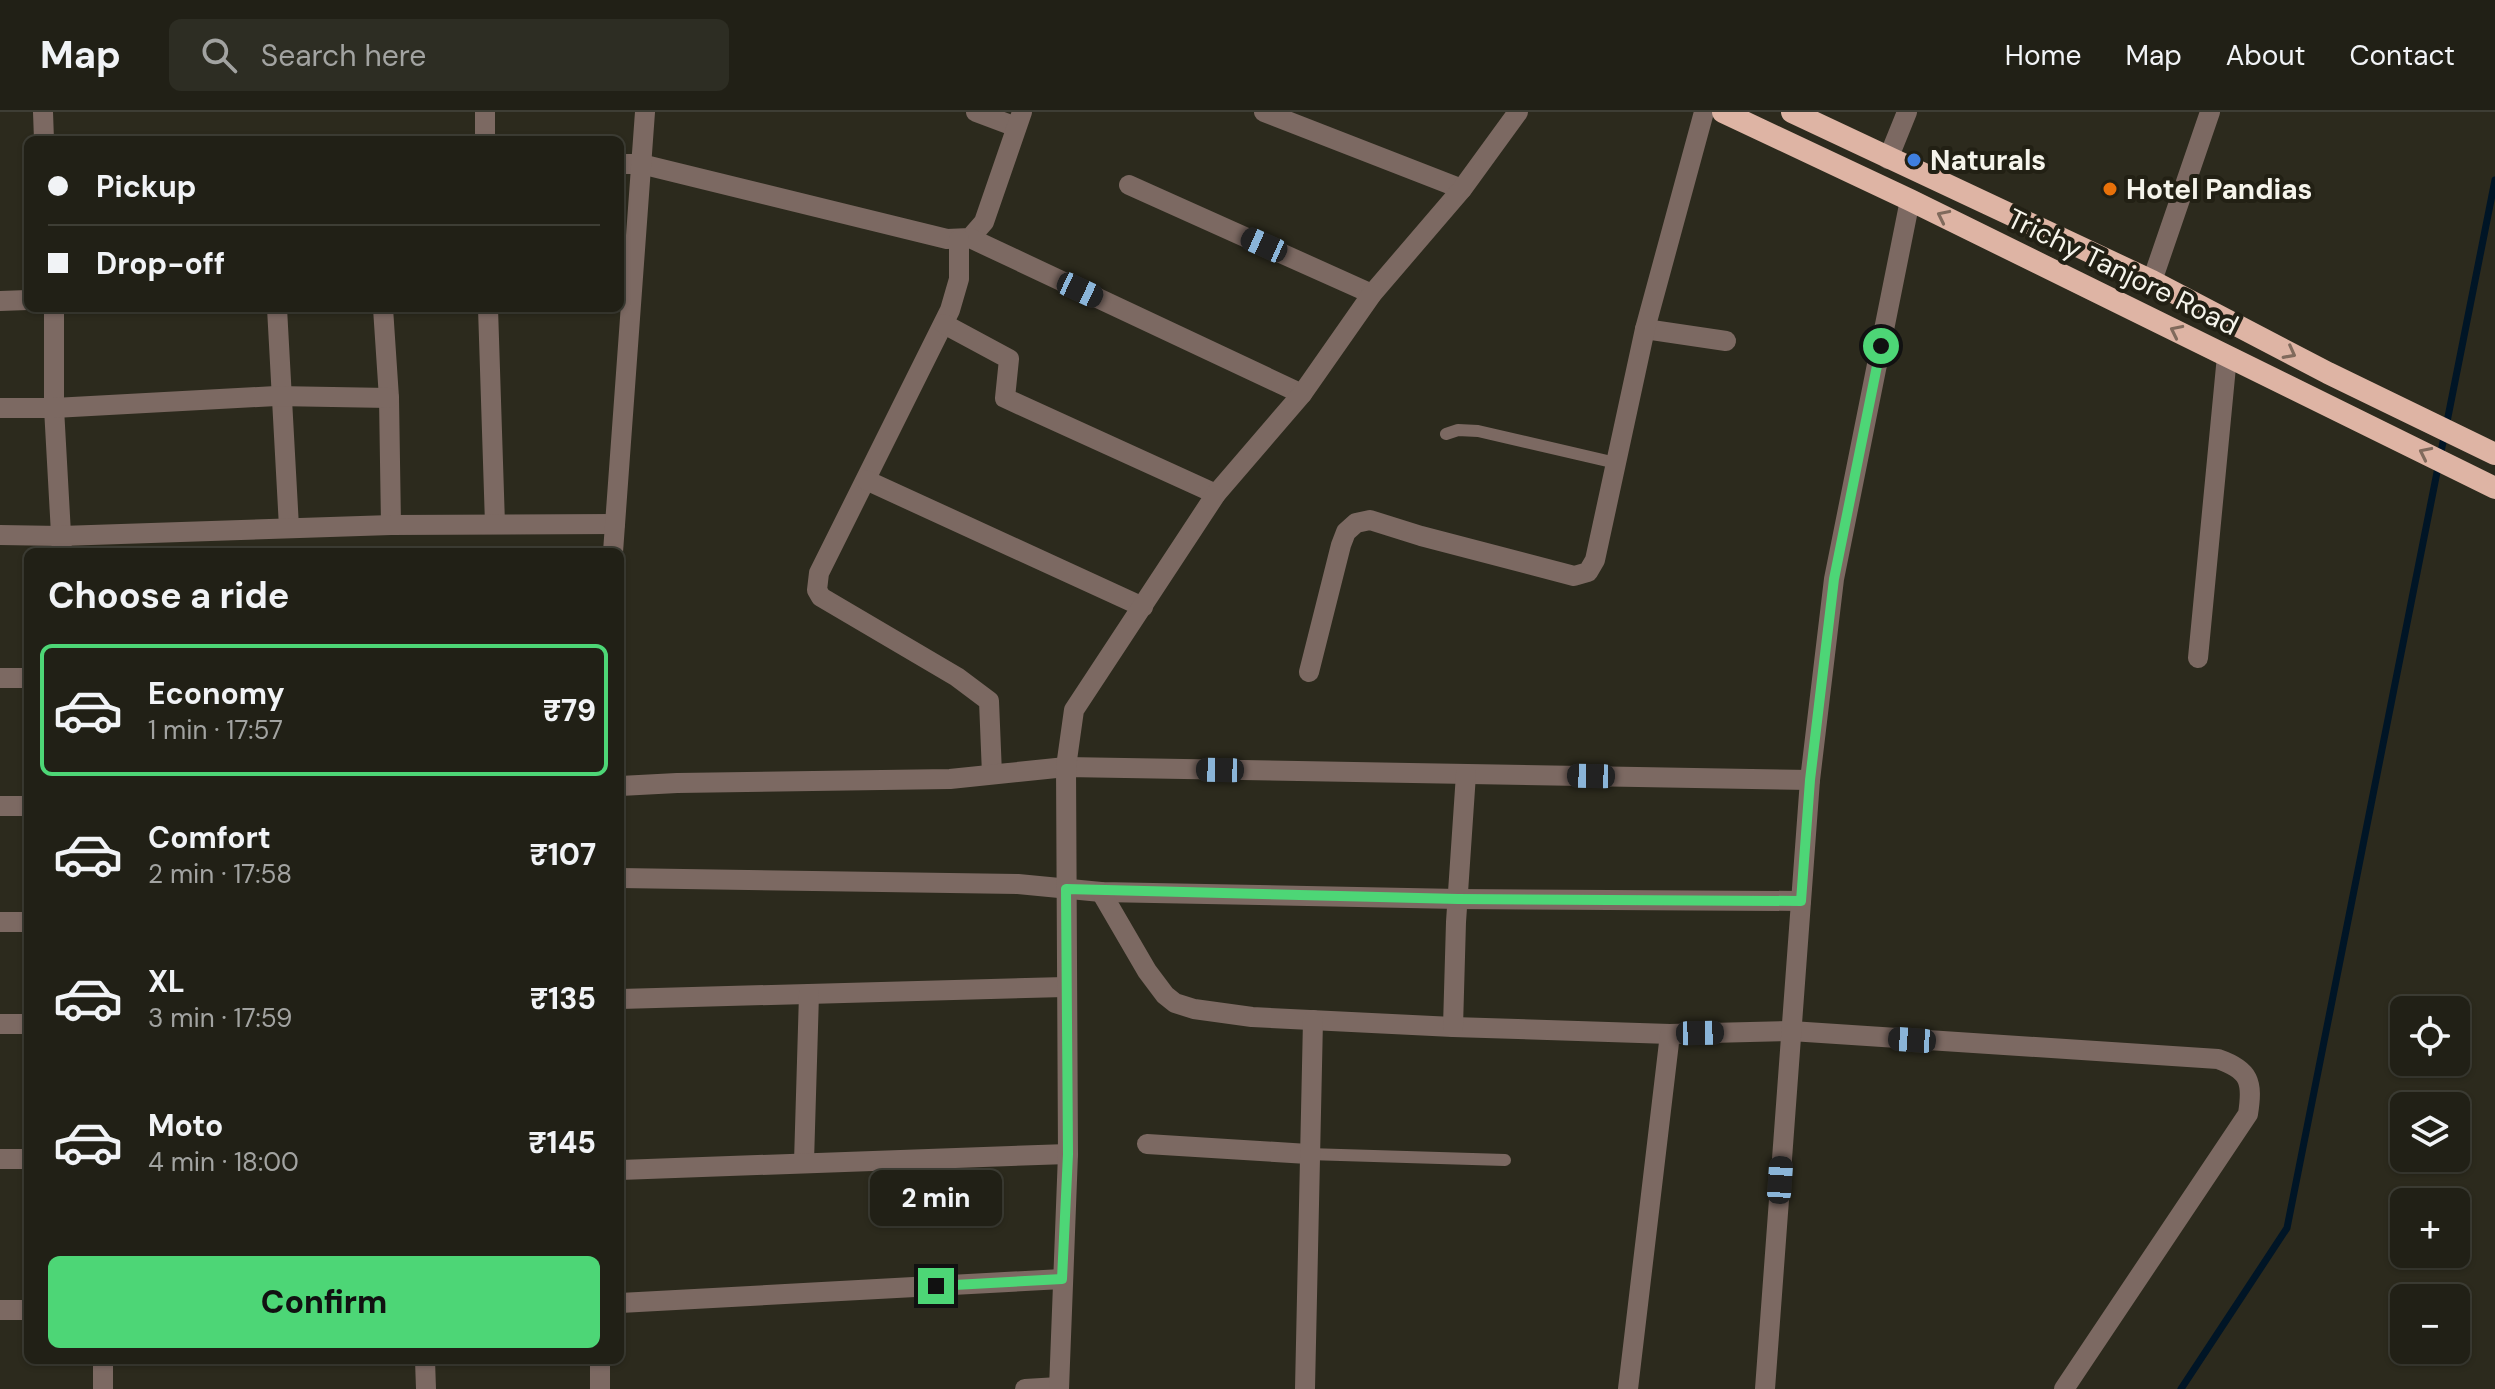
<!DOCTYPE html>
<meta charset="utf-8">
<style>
:root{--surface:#212016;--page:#2d2d23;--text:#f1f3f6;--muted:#a2a3a1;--line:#3e3e35;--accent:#4dd676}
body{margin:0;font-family:"DM Sans",sans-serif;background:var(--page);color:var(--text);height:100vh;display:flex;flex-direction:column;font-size:30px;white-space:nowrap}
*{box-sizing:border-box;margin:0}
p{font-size:26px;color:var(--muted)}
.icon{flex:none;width:44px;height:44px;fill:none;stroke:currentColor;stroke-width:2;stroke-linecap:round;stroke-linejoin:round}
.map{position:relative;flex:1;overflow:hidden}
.sheet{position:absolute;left:24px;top:436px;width:600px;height:816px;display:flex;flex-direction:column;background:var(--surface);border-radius:12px;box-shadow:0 2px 6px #0004,0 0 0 2px var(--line)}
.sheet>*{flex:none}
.banner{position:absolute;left:24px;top:24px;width:600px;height:176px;border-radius:12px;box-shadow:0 2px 6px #0004,0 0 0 2px var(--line);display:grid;align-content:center;height:176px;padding:0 24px;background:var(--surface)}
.controls{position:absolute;left:2390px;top:884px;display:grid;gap:16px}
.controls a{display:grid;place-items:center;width:80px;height:80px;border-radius:12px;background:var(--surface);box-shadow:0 2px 6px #0004,0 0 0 2px var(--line);font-size:40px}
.end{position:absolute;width:36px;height:36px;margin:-18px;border:10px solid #4dd676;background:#111;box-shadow:0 0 0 4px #111}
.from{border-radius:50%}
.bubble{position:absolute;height:56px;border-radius:12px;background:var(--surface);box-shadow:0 2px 6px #0004,0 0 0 2px var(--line);font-size:26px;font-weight:800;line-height:56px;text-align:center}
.car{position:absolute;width:24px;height:48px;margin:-24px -12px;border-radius:10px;box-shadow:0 0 6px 2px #0007;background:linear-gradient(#222 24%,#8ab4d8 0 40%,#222 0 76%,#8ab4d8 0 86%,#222 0)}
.banner b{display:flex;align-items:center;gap:28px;height:76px;font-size:30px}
.banner b+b{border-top:2px solid var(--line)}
.banner i{width:20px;height:20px;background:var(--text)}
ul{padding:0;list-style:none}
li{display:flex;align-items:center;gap:24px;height:132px;margin:0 16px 12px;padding:0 8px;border:4px solid transparent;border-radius:12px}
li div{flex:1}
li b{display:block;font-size:30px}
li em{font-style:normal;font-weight:800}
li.selected{border-color:var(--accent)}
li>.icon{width:72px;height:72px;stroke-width:1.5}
h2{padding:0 24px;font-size:36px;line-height:96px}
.primary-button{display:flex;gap:16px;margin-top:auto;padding:16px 24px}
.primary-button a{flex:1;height:92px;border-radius:12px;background:var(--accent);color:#111;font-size:32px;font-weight:800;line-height:92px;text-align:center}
header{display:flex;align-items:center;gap:48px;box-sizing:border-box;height:112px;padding:0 40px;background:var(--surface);border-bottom:2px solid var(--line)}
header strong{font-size:38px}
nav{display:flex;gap:44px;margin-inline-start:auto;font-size:28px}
.search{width:560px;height:72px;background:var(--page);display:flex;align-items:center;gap:20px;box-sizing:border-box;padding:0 28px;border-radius:12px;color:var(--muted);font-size:30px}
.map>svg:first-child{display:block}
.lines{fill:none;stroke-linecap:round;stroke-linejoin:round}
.stream{stroke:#001526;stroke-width:7}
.service{stroke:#7c6962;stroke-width:12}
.minor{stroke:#7c6962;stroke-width:20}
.trunk{stroke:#deb4a4;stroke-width:22}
.oneway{stroke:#806a5c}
.route{stroke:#4dd676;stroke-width:10}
.shop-dot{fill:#3f7fe0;stroke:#222014;stroke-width:3}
.food-dot{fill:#e8710a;stroke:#222014;stroke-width:3}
.labels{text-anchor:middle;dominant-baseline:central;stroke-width:8;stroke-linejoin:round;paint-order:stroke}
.poi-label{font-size:28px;font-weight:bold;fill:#f5f4eb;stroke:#222014;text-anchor:start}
.street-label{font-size:28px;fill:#f5f4eb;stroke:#222014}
</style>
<header>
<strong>Map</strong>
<div class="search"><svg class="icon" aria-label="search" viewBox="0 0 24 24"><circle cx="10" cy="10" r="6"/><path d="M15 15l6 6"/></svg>Search here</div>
<nav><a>Home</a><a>Map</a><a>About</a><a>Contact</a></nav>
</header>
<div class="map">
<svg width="2495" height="1277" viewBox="0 0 2495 1277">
<rect width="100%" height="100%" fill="#2c2a1d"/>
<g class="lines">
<path class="stream" d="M 2181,1277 L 2287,1116 L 2495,68"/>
<g class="service">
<path d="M 1446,322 L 1458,318 L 1478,319 L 1616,351"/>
<path d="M 1308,1042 L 1505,1048"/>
</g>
<g class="minor">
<path d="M 43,0 L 44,28"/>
<path d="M 485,0 L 485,28"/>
<path d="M 976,0 L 1016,15"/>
<path d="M 1264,0 L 1462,77"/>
<path d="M 1888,47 L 1907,0"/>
<path d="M 620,52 L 641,52 L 947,127 L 970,126 L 984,110 L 1022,0"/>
<path d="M 1129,73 L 1372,182"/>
<path d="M 970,126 L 1302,282"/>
<path d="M 959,127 L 959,167 L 950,198 L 819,461 L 817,478 L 821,485 L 957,565 L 989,589 L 992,662"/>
<path d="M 2152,169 L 2210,0"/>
<path d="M 0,189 L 28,188"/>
<path d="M 54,196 L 54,296 L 62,440"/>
<path d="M 277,196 L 289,415"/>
<path d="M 383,196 L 389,286 L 391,413"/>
<path d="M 488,196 L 495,412"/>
<path d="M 944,212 L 1009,247 L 1005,286 L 1216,382"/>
<path d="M 1645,217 L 1726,229"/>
<path d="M 0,296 L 54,296 L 276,284 L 389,286"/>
<path d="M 866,368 L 1143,495"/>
<path d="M 0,423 L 61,424 L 391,413 L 615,412"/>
<path d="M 613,440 L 645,0"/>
<path d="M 2198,546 L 2227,244"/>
<path d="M 1309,560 L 1341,433 L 1346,420 L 1356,411 L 1370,408 L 1421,424 L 1574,464 L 1588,460 L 1595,448 L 1645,217 L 1704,0"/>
<path d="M 0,566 L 28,566"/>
<path d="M 620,674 L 677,671 L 950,667 L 1066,655 L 1810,668"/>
<path d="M 0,694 L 28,694"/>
<path d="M 620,766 L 1018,772 L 1101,780 L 1458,787 L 1801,789"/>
<path d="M 1101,780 L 1147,859 L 1165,883 L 1175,891 L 1194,897 L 1252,905 L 1453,915 L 1670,922 L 1791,919 L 2218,947 C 2250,958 2253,970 2248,1002 L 2064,1277"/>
<path d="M 0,810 L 28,810"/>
<path d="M 620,887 L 1065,875"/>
<path d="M 0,912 L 28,912"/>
<path d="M 1453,915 L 1456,810 L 1466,662"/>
<path d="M 1147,1032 L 1308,1042"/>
<path d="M 0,1047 L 28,1047"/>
<path d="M 804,1050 L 809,882"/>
<path d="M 620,1058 L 1068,1042"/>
<path d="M 620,1191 L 1062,1167"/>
<path d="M 0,1198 L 28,1198"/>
<path d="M 103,1248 L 103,1277"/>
<path d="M 425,1248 L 426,1277"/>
<path d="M 600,1248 L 600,1277"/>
<path d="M 1025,1277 L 1059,1275"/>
<path d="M 1059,1277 L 1068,1042 L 1066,655 L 1074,598 L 1216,382 L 1302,282 L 1372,182 L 1462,77 L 1518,0"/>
<path d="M 1305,1277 L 1313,908"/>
<path d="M 1628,1277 L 1670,922"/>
<path d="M 1765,1277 L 1810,668 L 1834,467 L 1910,88"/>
</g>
<g class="trunk">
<path d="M 1723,0 L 1910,88 L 2495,376"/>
<path d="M 1792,0 L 2152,169 L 2328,261 L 2495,342"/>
</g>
</g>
<defs><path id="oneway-chevron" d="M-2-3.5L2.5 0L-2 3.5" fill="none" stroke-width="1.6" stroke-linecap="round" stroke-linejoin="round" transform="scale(2)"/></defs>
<g class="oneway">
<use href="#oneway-chevron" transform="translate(1943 104) rotate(-154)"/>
<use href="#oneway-chevron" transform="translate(2176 219) rotate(-154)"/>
<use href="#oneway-chevron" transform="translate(2290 241) rotate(28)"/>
<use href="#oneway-chevron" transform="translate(2425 341) rotate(-154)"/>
</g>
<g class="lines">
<path class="route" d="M 936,1174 L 1062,1167 L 1068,1042 L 1066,777 L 1458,787 L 1801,789 L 1810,668 L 1834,467 L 1881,234"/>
</g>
<circle class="shop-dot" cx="1914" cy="48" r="8"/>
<circle class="food-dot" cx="2110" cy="77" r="8"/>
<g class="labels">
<g class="poi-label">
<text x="1930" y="48">Naturals</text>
<text x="2126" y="77">Hotel Pandias</text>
</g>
<g class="street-label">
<text transform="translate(2123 160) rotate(26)">Trichy Tanjore Road</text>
</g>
</g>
</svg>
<div class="controls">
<a><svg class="icon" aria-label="locate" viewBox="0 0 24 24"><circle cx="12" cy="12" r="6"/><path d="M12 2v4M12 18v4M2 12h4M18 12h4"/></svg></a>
<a><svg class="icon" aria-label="layers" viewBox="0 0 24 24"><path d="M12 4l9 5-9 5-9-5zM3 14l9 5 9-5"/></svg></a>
<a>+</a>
<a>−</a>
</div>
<i class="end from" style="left:1881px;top:234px"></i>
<i class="end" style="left:936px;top:1174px"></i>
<div class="bubble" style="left:870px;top:1058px;width:132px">2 min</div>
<i class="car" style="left:1264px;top:133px;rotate:294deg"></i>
<i class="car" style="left:1080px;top:178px;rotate:115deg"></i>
<i class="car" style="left:1220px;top:658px;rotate:271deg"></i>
<i class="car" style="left:1591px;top:664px;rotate:271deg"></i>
<i class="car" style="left:1700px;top:921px;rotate:89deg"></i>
<i class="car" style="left:1912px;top:928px;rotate:274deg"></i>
<i class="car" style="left:1780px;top:1068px;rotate:4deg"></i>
<div class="banner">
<b><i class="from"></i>Pickup</b>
<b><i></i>Drop-off</b>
</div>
<section class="sheet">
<h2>Choose a ride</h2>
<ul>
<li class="selected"><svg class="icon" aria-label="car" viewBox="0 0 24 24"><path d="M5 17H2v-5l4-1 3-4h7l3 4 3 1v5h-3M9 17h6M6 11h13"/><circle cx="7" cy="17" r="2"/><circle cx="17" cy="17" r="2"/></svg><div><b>Economy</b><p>1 min · 17:57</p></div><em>₹79</em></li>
<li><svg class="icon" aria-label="car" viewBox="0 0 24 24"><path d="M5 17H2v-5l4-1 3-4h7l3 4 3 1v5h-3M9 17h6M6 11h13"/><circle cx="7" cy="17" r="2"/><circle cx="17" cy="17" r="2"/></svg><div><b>Comfort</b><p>2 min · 17:58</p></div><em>₹107</em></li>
<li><svg class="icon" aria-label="car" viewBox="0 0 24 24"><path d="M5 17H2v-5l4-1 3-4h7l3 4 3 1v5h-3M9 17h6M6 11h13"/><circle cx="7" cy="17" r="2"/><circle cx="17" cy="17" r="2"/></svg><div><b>XL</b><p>3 min · 17:59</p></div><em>₹135</em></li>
<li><svg class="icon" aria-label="car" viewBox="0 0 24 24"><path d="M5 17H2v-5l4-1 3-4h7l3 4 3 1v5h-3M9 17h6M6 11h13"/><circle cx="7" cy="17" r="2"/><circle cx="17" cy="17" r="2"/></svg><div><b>Moto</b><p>4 min · 18:00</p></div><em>₹145</em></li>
</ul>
<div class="primary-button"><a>Confirm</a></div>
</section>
</div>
